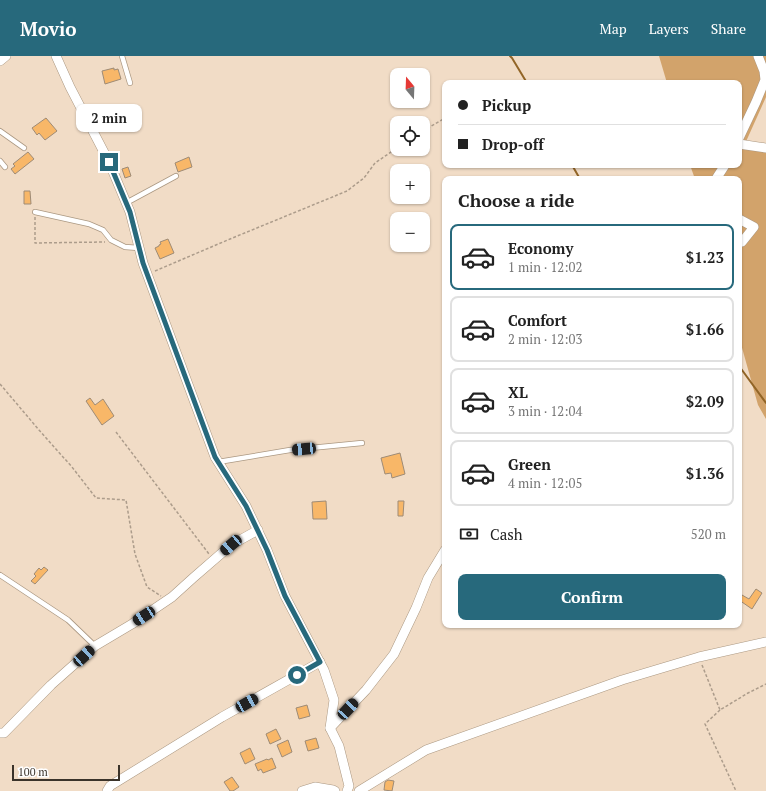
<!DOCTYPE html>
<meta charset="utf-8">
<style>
:root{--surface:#fff;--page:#f6f6f6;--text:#222;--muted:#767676;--line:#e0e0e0;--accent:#27697c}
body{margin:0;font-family:"PT Serif",serif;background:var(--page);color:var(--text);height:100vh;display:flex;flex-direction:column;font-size:15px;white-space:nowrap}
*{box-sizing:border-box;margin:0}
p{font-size:13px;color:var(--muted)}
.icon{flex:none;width:22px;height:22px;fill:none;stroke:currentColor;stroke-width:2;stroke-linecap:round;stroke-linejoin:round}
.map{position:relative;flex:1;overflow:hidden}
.details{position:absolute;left:442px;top:120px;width:300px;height:452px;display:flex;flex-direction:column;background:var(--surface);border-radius:8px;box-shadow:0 1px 3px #0004}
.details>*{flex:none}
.banner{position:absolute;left:442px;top:24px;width:300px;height:88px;border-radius:8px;box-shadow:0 1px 3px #0004;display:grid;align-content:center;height:88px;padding:0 16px;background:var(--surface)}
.needle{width:26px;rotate:341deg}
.tools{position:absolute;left:390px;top:12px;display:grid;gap:8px}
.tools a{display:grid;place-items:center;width:40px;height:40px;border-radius:8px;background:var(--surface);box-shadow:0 1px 3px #0004;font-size:20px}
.scale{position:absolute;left:12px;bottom:10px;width:108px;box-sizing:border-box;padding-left:4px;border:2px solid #3b332a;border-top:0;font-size:11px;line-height:14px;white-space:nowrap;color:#3b332a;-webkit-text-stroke:3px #fff;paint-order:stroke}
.end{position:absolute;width:18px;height:18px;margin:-9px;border:5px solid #27697c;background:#fff;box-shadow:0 0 0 2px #fff}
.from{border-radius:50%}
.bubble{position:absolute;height:28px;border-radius:8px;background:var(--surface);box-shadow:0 1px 3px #0004;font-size:13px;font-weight:600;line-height:28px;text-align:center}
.car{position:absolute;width:12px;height:24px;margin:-12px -6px;border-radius:5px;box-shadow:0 0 3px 1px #0007;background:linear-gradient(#222 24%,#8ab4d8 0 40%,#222 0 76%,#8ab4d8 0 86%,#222 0)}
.banner b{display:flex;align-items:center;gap:14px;height:38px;font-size:15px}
.banner b+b{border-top:1px solid var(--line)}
.banner i{width:10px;height:10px;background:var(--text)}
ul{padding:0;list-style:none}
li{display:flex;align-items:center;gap:12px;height:66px;margin:0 8px 6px;padding:0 8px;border:2px solid var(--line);border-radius:8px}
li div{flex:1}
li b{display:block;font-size:15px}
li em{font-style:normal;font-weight:600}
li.on{border-color:var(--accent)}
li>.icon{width:36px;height:36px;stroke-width:1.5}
h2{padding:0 16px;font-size:18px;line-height:48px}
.pay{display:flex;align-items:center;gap:10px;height:44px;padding:0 16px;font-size:15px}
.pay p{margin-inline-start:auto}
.cta{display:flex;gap:8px;margin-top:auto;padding:8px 16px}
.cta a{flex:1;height:46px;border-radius:8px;background:var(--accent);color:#fff;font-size:16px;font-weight:600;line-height:46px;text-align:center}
header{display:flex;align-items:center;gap:24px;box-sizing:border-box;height:56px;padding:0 20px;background:var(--accent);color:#fff}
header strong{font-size:19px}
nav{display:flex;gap:22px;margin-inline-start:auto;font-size:14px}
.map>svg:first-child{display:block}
.green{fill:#d2a36b}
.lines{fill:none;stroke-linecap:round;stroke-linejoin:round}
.stream{stroke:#926527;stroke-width:2}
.building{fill:#f8b768;stroke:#9e8b76}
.lane-casing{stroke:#ab9882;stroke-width:6}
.street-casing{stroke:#ab9882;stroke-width:10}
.path{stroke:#ac9c8b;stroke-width:1.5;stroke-dasharray:3 2;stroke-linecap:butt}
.lane{stroke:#fff;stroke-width:4.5}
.street{stroke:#fff;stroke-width:9}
.route{stroke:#27697c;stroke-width:5}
</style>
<header>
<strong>Movio</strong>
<nav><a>Map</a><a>Layers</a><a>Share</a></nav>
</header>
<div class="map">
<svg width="766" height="735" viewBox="0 0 766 735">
<rect width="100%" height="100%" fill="#f1dcc6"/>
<path class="green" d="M 659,0 L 766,0 L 766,41 L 744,90 L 766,96 L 766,363 L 758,349 L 739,281 L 739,123 L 695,123 L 690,109 L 739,109 L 739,27 L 667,27 Z"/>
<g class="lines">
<g class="stream">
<path d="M 510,0 L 512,2 L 527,27"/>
<path d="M 572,109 L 580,123"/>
<path d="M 739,311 L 742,314 L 766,347"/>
</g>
</g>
<g class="building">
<path d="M 114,12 L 114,14 L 118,13 L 121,23 L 105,28 L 102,15 Z"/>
<path d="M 46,62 L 57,75 L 45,84 L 39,77 L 37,79 L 32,72 Z"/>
<path d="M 28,96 L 34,103 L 15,118 L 11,113 L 15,110 L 13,108 Z"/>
<path d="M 189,101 L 192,111 L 178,116 L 175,107 Z"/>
<path d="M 128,111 L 131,120 L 125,122 L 122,113 Z"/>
<path d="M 24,135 L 30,135 L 31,148 L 24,148 Z"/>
<path d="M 168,183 L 174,197 L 160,203 L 155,192 L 159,190 L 159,189 L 161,188 L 160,186 Z"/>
<path d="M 90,342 L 95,349 L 103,343 L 114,360 L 102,369 L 86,345 Z"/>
<path d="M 400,397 L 405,418 L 392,422 L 391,417 L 385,418 L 381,402 Z"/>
<path d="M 326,445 L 327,463 L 313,463 L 312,446 Z"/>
<path d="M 398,445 L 404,445 L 403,460 L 398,460 Z"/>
<path d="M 44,511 L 48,514 L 35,528 L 31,525 L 36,520 L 34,518 L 39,512 L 41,514 Z"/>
<path d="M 756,533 L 762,537 L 752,553 L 739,544 L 742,539 L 749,543 Z"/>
<path d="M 307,649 L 310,660 L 299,663 L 296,652 Z"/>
<path d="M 276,673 L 281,683 L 270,688 L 266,678 Z"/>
<path d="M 316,682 L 319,692 L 308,695 L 305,685 Z"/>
<path d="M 288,684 L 292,696 L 282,701 L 277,689 Z"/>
<path d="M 250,692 L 255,703 L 245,708 L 240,697 Z"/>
<path d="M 272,702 L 276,712 L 263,717 L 261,713 L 258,715 L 255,708 L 267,703 L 268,704 Z"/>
<path d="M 232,721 L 239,731 L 233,735 L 230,735 L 224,726 Z"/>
<path d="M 388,724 L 394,725 L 392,735 L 384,734 L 385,726 Z"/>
</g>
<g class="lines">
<defs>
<g id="lane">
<path d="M 122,0 L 130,27"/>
<path d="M 0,75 L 24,92"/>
<path d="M 0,105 L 5,111"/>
<path d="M 126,147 L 176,120"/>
<path d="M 35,156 L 89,168 L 103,174 L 111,184 L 125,191 L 139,192"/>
<path d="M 218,406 L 290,394 L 362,387"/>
<path d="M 0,519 L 68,564 L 95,590"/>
</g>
<g id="street">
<path d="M 56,0 L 70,31 L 109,106 L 130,156 L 143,207 L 215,401 L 246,450 L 267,494 L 285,540 L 324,614 L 334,644 L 330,672 L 339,690 L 349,730 L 347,735"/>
<path d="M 0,5 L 6,0"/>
<path d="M 739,82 L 756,46 L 765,24 L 764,15 L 758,0"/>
<path d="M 739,88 L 766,92"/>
<path d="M 716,123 L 725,109"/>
<path d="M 739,163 L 754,171 L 742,186"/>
<path d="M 330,672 L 366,634 L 394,598 L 416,552 L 428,522 L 445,494"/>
<path d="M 0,677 L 4,677 L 51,629 L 95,590 L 132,568 L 172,541 L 193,522 L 231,489 L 258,474"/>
<path d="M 107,735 L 110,730 L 222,661 L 320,606"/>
<path d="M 302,735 L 315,731 L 333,734 L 335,735"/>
<path d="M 359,735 L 426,694 L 622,624 L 699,601 L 766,586"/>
</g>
</defs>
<use href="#lane" class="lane-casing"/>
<use href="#street" class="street-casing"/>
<g class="path">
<path d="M 423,75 L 445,62"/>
<path d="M 35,161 L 35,187 L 105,186"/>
<path d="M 155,215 L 230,183 L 347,135 L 364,122 L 375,107 L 397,92"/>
<path d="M 0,328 L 39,374 L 72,411 L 96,442 L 126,444 L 135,498 L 147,531 L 161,540"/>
<path d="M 116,376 L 209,498"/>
<path d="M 702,609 L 720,654 L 748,637 L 766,628"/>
<path d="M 720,654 L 705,668 L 736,735"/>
</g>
<use href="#lane" class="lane"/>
<use href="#street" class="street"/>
</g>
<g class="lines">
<path class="route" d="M 109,106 L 130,156 L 143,207 L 215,401 L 246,450 L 267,494 L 285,540 L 320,606 L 297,619"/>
</g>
</svg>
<div class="tools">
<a><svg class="needle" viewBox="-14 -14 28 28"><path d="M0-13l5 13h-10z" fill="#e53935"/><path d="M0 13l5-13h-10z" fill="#767676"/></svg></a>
<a><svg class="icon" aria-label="locate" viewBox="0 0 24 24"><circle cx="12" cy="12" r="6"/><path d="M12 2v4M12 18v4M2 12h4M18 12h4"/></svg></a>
<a>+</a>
<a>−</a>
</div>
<div class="scale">100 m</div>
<i class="end from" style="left:297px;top:619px"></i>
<i class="end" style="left:109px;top:106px"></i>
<div class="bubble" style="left:76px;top:48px;width:66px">2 min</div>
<i class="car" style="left:304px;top:393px;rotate:265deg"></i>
<i class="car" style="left:231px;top:489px;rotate:229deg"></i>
<i class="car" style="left:144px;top:560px;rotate:237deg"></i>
<i class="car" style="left:84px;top:600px;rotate:48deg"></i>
<i class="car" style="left:247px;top:647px;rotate:61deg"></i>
<i class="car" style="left:348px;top:653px;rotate:43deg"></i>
<div class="banner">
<b><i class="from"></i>Pickup</b>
<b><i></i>Drop-off</b>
</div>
<section class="details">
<h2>Choose a ride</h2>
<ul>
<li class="on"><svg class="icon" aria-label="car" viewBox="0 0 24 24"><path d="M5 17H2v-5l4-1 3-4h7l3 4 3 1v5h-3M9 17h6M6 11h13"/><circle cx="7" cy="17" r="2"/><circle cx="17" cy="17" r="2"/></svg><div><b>Economy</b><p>1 min · 12:02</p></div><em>$1.23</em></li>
<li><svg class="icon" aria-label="car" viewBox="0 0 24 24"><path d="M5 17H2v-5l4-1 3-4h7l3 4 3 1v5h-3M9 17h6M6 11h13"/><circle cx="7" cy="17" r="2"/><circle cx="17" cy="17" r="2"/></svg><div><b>Comfort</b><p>2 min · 12:03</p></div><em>$1.66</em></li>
<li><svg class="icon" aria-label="car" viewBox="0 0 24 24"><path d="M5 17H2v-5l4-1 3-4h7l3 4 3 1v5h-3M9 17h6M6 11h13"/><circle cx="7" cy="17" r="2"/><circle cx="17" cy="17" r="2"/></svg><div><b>XL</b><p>3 min · 12:04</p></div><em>$2.09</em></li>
<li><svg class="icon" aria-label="car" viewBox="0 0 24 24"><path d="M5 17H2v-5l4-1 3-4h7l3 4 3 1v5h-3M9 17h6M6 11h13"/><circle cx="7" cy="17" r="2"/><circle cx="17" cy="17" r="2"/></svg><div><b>Green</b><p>4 min · 12:05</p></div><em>$1.36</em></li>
</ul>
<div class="pay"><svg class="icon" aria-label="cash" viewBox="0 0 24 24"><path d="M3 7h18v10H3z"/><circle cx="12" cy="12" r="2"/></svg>Cash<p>520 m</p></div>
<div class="cta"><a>Confirm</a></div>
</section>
</div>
